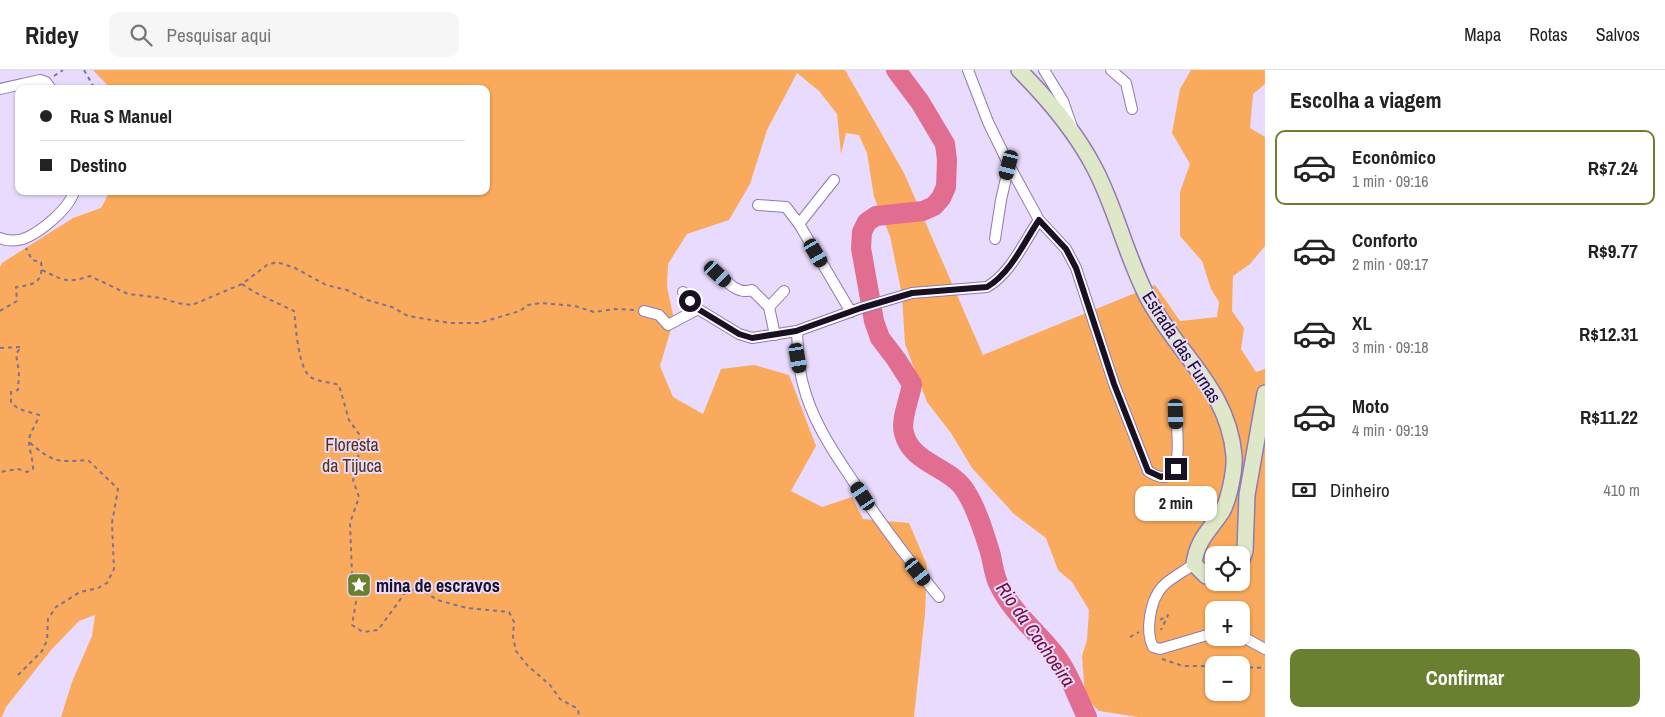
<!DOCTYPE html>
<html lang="pt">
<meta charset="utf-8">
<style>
:root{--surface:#fff;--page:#f6f6f6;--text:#222;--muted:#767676;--line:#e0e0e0;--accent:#6a8031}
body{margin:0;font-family:"Archivo Narrow",sans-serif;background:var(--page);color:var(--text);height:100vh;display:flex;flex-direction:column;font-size:19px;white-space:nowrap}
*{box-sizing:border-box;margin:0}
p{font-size:16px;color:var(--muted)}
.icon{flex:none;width:28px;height:28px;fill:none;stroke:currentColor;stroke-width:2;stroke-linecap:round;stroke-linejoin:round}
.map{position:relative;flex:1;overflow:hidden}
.sheet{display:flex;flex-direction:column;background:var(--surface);width:400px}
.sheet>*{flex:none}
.banner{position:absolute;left:15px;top:15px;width:475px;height:110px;border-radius:10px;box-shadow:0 1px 4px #0004;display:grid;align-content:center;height:110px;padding:0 25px;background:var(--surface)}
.controls{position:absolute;left:1205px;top:476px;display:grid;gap:10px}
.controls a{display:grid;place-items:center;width:45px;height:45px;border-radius:10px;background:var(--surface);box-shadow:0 1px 4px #0004;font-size:25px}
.end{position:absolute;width:22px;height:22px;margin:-11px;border:6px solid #191024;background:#fff;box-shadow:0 0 0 2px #fff}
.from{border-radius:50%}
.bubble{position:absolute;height:35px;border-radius:10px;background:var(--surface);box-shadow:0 1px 4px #0004;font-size:16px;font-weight:800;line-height:35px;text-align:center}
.car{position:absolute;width:15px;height:30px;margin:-15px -8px;border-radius:6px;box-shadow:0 0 4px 1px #0007;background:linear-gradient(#222 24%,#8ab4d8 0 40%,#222 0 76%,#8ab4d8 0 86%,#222 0)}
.banner b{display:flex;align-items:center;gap:18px;height:48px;font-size:19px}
.banner b+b{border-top:1px solid var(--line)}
.banner i{width:12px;height:12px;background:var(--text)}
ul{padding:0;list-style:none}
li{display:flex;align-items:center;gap:15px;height:75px;margin:0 10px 8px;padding:0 15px;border:2px solid transparent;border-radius:10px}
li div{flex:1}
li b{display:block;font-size:19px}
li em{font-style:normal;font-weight:800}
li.current{border-color:var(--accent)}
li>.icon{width:45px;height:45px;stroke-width:1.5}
h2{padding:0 25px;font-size:22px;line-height:60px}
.pay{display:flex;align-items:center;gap:12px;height:55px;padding:0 25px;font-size:19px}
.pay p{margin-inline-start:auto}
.primary-button{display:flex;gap:10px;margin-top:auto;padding:10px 25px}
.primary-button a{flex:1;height:58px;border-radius:10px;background:var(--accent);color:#fff;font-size:20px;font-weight:800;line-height:58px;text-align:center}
header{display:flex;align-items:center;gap:30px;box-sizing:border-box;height:70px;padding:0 25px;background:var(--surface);border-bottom:1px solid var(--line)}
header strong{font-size:24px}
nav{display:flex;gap:28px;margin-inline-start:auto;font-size:18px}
.search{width:350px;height:45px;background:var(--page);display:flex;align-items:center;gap:12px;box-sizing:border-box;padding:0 18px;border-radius:10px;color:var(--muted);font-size:19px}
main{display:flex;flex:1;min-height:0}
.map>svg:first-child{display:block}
.green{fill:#faaa5c;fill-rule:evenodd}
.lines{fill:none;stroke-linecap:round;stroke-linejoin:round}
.river{stroke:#e16d90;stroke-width:20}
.street-casing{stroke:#907aaf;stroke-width:12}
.secondary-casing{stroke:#907aaf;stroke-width:18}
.path{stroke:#7e738e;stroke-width:2;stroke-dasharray:4 4;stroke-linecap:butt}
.street{stroke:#fff;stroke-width:10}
.secondary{stroke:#dee7c8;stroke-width:15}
.route{stroke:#191024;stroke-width:6}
.labels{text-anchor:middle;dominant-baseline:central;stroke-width:4;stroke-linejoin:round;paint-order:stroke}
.street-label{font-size:18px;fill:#191024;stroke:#e9dbfe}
.park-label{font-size:18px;fill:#55320d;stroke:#e9dbfe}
.poi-label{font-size:18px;font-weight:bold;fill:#191024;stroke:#e9dbfe;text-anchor:start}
.water-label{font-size:19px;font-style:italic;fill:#760a39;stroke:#e9dbfe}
</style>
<header>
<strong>Ridey</strong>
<div class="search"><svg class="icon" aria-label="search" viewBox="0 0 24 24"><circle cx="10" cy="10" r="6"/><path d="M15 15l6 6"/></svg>Pesquisar aqui</div>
<nav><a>Mapa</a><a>Rotas</a><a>Salvos</a></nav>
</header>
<main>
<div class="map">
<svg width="1265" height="647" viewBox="0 0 1265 647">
<rect width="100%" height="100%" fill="#e9dbfe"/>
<path class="green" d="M 93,0 L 845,0 L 904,103 L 983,285 L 1155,215 L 1180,251 L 1217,247 L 1219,232 L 1211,219 L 1202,191 L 1180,166 L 1180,122 L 1190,94 L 1172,63 L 1180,19 L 1191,0 L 1265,0 L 1265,14 L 1253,24 L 1250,58 L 1265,67 L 1265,176 L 1250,194 L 1233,206 L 1232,241 L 1244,258 L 1241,279 L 1256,302 L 1265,299 L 1265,647 L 1138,647 L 1099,641 L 1085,627 L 1082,586 L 1087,570 L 1089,540 L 1072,512 L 1058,500 L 1046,468 L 1014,444 L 972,398 L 951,363 L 927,332 L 905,274 L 902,225 L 890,166 L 874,127 L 867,83 L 859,65 L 846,63 L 841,84 L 837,44 L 819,21 L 797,3 L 767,60 L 750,114 L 729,150 L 687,164 L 668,194 L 667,217 L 674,249 L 660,296 L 673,327 L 703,344 L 721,299 L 754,295 L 789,305 L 816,376 L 791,421 L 822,437 L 852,427 L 863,449 L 909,453 L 927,495 L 925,544 L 914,647 L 61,647 L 72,612 L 92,566 L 95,545 L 79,551 L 51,580 L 6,637 L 2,647 L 0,647 L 0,197 L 2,193 L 73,148 L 101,138 L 110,121 L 486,121 L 486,19 L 111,19 ZM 1214,485 L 1241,485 L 1241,512 L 1214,512 ZM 1214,540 L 1241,540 L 1241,568 L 1214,568 ZM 1214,595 L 1241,595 L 1241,622 L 1214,622 Z"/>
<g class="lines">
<path class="river" d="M 896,0 L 920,32 L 945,74 L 947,90 L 946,117 L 941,128 L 934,136 L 923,141 L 876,146 L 867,152 L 862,162 L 861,178 L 874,251 L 880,268 L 896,289 L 912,314 C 910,328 900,350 904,363 C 911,394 952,397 966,422 C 977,439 984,463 990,482 C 993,493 994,506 999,515 C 1013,544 1038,562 1056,586 C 1070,605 1077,627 1087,647"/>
<defs>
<g id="street">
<path d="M 968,0 L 988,52 L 1009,95 L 1039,150 L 1066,179 L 1076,198 L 1114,314 L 1148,401 C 1187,427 1177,362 1176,343"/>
<path d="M 1044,0 L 1063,31 L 1072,57"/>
<path d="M 1111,0 L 1126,13 L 1132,39"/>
<path d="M 0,19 L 40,10 L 46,12 L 51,19"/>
<path d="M 834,110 L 799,154 L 851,242"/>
<path d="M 758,135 L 786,137 L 799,154"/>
<path d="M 0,168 C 7,171 16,171 23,169 C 40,163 70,138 74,121"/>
<path d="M 995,169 L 1001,130 L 1009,95"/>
<path d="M 718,203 C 727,212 738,225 752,220 L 769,237"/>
<path d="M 683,222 L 698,239 L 739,264 L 752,268 L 797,261 L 861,238 L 912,223 L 987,217 C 1011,203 1024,172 1039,150"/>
<path d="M 644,241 L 659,245 L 668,255 L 698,239"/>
<path d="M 797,261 C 798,279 798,297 803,314 C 811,347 830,377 849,405 C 877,449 906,487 939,527"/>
<path d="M 775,265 L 769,237 L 784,221"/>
<path d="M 1194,494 C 1185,501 1170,508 1162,517 C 1150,531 1145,561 1153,577 L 1160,579 L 1214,563"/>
<path d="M 1241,566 L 1265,579"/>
</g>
<g id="secondary">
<path d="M 1019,0 C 1048,29 1076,62 1095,99 C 1117,141 1127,190 1150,232 C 1180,286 1229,321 1234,386 C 1235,400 1229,430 1222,442 C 1209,461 1197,470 1194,494 L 1206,506 L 1214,506"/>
<path d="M 1241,493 L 1245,481 L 1247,425 L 1265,323"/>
</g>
</defs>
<use href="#street" class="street-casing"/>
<use href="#secondary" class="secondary-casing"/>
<g class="path">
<path d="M 84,0 L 95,19"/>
<path d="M 54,6 L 63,0"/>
<path d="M 42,200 C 63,210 67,214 90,206 L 128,224 L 162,228 L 177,233 L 192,235 L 242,214 L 267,195 L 277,192 L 295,198 L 326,215 L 347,220 L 367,230 L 392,237 L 408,246 L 450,253 L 479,253 L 520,241 L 528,235 L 541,233 L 575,236 L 594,242 L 615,239 L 634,240"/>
<path d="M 242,214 L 254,222 L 294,241 C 296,256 298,301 312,308 C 320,312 330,312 339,315 L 349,350 L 359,364 L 358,396 L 353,410 L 359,427 L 350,453 L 352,504 L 359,515 L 352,555 L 363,562 L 378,560 L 405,523 L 419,518 L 437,530 L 467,538 L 509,542 L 514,552 L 513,567 L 516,581 L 527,595 L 550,615 L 560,629 L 578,639 L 579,647"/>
<path d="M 0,241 L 17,231 L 16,217 C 33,215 44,213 41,192 L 32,190 L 26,178"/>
<path d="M 0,278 L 21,277 L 16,284 L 19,302 L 18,320 L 11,322 L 11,333 L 19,339 L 39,345 C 37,354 29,363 29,371 C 29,379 33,389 33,399 L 27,402 L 18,399 L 0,402"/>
<path d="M 1160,550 L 1168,545 L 1161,560"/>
<path d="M 1130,567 L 1139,562"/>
<path d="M 1162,589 L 1183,596 L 1214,596"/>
<path d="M 1241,597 L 1265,598"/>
<path d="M 18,605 L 42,581 L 47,570 L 48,549 L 56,537 L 80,522 L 98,518 L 107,513 L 114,499 L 112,453 L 118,419 L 88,390 C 56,392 54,393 29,372"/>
</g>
<use href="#street" class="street"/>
<use href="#secondary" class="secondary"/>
</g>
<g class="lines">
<path class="route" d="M 690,231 L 698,239 L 739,264 L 752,268 L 796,261 L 861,238 L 912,223 L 987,217 C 1011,203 1024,172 1039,150 L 1066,179 L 1076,198 L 1114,314 L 1148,401 L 1161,407 L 1169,404 L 1176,399"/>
</g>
<defs>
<symbol id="sight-square" viewBox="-11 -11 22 22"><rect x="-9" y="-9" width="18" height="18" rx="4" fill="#6a8031" stroke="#e9dbfe"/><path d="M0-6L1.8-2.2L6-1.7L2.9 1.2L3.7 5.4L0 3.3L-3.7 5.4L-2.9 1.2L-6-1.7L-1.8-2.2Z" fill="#fff"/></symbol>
</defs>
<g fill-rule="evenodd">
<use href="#sight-square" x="345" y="501" width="28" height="28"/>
</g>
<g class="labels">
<g class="street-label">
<text transform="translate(1182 277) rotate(57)">Estrada das Furnas</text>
</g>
<g class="park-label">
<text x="352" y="374">Floresta<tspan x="352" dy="21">da Tijuca</tspan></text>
</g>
<g class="poi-label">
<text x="376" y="515">mina de escravos</text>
</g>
<g class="water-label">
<text transform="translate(1036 564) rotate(55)">Rio da Cachoeira</text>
</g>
</g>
</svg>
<div class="controls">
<a><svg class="icon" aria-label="locate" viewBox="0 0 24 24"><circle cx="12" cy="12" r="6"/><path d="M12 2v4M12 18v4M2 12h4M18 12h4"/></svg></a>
<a>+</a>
<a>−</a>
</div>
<i class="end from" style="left:690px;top:231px"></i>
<i class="end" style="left:1176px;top:399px"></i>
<div class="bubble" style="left:1135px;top:416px;width:82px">2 min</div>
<i class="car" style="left:1009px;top:95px;rotate:194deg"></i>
<i class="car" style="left:816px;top:183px;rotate:150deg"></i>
<i class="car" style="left:718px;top:204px;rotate:133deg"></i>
<i class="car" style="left:798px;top:288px;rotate:170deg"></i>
<i class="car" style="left:1176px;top:344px;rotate:178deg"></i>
<i class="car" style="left:863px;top:426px;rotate:327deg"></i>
<i class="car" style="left:918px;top:502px;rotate:141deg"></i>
<div class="banner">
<b><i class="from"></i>Rua S Manuel</b>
<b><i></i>Destino</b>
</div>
</div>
<section class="sheet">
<h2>Escolha a viagem</h2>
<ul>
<li class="current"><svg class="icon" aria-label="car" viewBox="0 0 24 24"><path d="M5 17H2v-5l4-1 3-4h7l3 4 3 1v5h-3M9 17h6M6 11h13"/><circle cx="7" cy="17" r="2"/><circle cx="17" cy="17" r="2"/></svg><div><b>Econômico</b><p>1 min · 09:16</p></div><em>R$7.24</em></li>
<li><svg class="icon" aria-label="car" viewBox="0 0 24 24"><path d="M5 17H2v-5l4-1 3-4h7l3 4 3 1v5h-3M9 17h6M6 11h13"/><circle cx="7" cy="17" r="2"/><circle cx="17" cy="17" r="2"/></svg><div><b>Conforto</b><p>2 min · 09:17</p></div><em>R$9.77</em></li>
<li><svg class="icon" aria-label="car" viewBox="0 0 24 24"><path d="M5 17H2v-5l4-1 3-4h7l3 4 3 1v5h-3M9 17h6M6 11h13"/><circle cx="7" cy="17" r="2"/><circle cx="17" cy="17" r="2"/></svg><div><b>XL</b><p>3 min · 09:18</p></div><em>R$12.31</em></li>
<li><svg class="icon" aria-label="car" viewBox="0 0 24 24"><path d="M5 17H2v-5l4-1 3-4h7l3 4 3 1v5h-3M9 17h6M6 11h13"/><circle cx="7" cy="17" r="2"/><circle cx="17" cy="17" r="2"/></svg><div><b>Moto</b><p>4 min · 09:19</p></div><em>R$11.22</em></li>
</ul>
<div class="pay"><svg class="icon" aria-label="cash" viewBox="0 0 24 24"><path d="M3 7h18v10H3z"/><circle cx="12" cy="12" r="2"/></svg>Dinheiro<p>410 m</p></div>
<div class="primary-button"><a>Confirmar</a></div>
</section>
</main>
